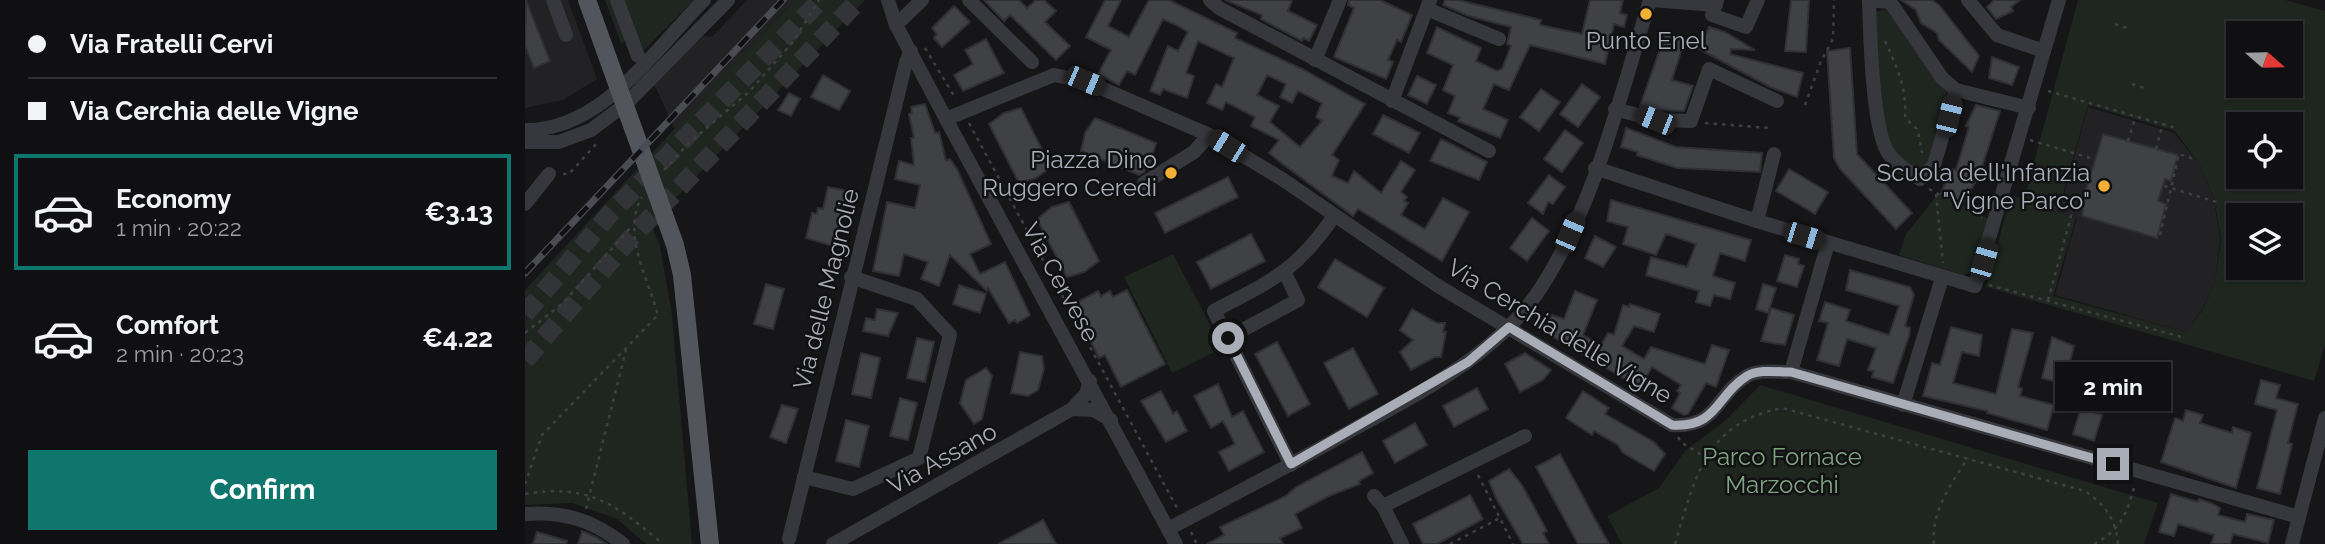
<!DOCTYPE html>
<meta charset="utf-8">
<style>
:root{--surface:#101012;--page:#19191b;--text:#f1f3f6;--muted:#9c9d9f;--line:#303032;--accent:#0f766e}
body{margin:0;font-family:Raleway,sans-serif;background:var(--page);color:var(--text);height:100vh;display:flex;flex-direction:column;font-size:26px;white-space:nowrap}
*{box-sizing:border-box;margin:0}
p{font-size:23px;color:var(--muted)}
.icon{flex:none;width:38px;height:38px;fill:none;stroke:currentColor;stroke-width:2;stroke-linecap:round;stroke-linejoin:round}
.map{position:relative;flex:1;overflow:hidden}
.side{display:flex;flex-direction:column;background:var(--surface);width:525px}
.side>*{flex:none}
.banner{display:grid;align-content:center;height:154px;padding:0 28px;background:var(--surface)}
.needle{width:46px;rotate:110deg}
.buttons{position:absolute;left:1701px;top:21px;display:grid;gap:14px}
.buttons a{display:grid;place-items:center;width:77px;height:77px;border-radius:0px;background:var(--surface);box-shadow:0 2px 5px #0004,0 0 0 2px var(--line);font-size:35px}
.end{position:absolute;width:32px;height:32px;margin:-16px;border:9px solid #a8adb8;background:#111;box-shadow:0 0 0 4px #111}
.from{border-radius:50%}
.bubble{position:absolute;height:49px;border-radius:0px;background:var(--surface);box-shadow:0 2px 5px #0004,0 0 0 2px var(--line);font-size:23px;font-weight:700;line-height:49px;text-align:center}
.car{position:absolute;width:21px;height:42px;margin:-21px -10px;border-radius:9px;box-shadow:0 0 5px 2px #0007;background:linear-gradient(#222 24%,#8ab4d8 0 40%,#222 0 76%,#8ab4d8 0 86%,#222 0)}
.banner b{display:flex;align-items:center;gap:24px;height:66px;font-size:26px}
.banner b+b{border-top:2px solid var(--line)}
.banner i{width:18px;height:18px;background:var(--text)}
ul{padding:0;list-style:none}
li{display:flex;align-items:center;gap:21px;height:116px;margin:0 14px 10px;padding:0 14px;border:4px solid transparent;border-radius:0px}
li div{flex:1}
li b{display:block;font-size:26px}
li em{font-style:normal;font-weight:700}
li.on{border-color:var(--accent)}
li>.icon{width:63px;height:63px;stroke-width:1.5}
.button{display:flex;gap:14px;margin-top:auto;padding:14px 28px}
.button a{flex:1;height:80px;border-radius:0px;background:var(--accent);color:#fff;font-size:28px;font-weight:700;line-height:80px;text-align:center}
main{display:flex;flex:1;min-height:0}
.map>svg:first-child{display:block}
.built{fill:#222225}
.green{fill:#1e261f;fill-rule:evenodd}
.building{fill:#404145;stroke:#303034;stroke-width:2;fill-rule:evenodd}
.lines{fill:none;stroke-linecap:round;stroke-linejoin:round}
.highway-tunnel{stroke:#333438;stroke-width:19;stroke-dasharray:19 10;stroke-linecap:butt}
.path{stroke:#3d3f44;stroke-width:2.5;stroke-dasharray:3.5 5;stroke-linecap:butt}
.minor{stroke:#37383d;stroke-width:14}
.major{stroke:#53555c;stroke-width:18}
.rail-casing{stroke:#4a4c52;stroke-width:7}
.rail{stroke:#111113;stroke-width:4.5;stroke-dasharray:13;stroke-linecap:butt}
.route{stroke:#a8adb8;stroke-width:9}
.poi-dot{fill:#f2b134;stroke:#111113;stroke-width:2.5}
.labels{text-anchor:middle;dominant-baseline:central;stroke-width:5;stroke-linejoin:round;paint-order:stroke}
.poi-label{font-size:24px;fill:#a8adb8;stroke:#111113;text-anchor:end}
.street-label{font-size:24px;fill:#a8adb8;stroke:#111113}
.park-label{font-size:24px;fill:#7fa381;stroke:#111113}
</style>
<main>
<section class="side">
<div class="banner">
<b><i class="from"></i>Via Fratelli Cervi</b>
<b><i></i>Via Cerchia delle Vigne</b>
</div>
<ul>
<li class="on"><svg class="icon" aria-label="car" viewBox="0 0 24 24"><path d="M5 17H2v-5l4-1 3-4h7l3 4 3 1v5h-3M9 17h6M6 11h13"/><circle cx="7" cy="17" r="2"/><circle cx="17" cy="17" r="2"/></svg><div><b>Economy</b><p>1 min · 20:22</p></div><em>€3.13</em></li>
<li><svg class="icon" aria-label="car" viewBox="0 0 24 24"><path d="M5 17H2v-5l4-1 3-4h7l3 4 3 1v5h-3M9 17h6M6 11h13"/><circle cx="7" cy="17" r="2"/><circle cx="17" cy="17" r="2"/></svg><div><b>Comfort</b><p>2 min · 20:23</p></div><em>€4.22</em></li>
</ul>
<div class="button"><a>Confirm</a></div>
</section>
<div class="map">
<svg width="1800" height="544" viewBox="0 0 1800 544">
<rect width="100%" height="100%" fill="#161618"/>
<g class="built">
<path d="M 0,0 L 43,0 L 72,79 L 38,100 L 0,108 Z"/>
<path d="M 222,0 L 269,0 L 150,129 L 129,84 L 178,36 L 187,37 Z"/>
<path d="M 1563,107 L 1649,133 L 1675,165 L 1689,200 L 1695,239 L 1690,283 L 1677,310 L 1661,332 L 1530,295 L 1552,218 L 1534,212 Z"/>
</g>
<g class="green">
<path d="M 80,0 L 169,0 L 118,51 L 111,38 L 96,43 Z"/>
<path d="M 269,0 L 340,0 L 126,224 L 135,246 L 147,315 L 167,544 L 121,544 L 92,519 L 47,503 L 0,505 L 0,290 Z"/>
<path d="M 1553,0 L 1760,0 L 1800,11 L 1800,345 L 1789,381 L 1461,287 L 1486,195 L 1499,199 ZM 1713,33 L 1766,33 L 1766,86 L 1713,86 ZM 1563,105 L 1650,131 L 1675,165 L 1689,199 L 1696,239 L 1690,283 L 1677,311 L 1661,332 L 1528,296 L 1551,218 L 1533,212 ZM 1713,124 L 1766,124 L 1766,177 L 1713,177 ZM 1713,215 L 1766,215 L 1766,268 L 1713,268 Z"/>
<path d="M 1364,8 L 1422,92 L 1415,142 L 1409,159 L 1392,173 L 1371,157 L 1359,129 L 1348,13 Z"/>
<path d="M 1414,193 L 1466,220 C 1460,237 1457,271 1438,275 L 1374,255 L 1381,234 Z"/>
<path d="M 648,254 L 697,348 L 647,373 L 599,277 Z"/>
<path d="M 1235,385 L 1633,503 L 1619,544 L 1097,544 L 1082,516 L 1134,488 L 1160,451 L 1200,421 Z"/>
</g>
<g class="building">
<path d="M 1,0 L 25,61 L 9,68 L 0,46 Z"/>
<path d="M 459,0 L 494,0 L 502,8 L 511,0 L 519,0 L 531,11 L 520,22 L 545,46 L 531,60 L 485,15 L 479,21 Z"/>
<path d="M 580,0 L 596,0 L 583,26 L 604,37 L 624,0 L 644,0 L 712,33 L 710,38 L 777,69 L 840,104 L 807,155 L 814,160 L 807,176 L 823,183 L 829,171 L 856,193 L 876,161 L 890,170 L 876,192 L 882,197 L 879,201 L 883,203 L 876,215 L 900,229 L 918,198 L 944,212 L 917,261 L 833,209 L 828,216 L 755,162 L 744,153 L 754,140 L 726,126 L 730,117 L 701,102 L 697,110 L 682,103 L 691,84 L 697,87 L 709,58 L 673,41 L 661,73 L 669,76 L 662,98 L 638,89 L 635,95 L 625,91 L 643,46 L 653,51 L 663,32 L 651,25 L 638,19 L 610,75 L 602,71 L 594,85 L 573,74 L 586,50 L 561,37 ZM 742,75 L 761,84 L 755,97 L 767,103 L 773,91 L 797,103 L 791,117 L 797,121 L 775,147 L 745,122 L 754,106 L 732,95 Z"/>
<path d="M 700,0 L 767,0 L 763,11 L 792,25 L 784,41 L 778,38 L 777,41 L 736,19 L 737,15 Z"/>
<path d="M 824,0 L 855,0 L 887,15 L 876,42 L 872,40 L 863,60 L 868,62 L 861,79 L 809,57 L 829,8 L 823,5 Z"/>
<path d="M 920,0 L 933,0 L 1016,20 L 1015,25 L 1057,34 L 1065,0 L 1098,0 L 1095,13 L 1102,15 L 1099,27 L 1089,24 L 1080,64 L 1005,45 L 984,90 L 969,84 L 958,109 L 983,120 L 975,138 L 933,121 L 935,118 L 923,113 L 930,96 L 918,90 L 928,65 L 902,53 L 912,27 L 956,48 L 951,61 L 972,71 L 977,69 L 986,46 L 982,44 L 986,27 L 944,16 L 918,5 Z"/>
<path d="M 1266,0 L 1284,0 L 1281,52 L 1260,51 Z"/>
<path d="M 1376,0 L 1407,0 L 1414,5 L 1454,56 L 1447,72 L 1414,40 L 1412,33 L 1396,23 L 1391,10 Z"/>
<path d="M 1469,0 L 1495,0 L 1486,7 L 1488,11 L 1471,19 L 1462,7 Z"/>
<path d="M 429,6 L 445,22 L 417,47 L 409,38 L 412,34 L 407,28 Z"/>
<path d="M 1184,27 L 1200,32 L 1230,50 L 1206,49 L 1205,54 L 1278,73 L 1272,97 L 1245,87 L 1174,49 Z"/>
<path d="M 1141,32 L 1160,39 L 1147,80 L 1168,86 L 1159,111 L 1132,110 L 1115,106 Z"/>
<path d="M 461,39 L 479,73 L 438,91 L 429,75 L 448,64 L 440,50 Z"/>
<path d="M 1325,48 L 1332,154 L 1387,213 L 1371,229 L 1315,169 L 1309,158 L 1302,51 Z"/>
<path d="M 1467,57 L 1494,67 L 1487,85 L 1464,78 Z"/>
<path d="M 298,75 L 325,91 L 314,110 L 286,97 Z"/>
<path d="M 892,76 L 911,85 L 902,104 L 883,95 Z"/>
<path d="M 1057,84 L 1075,97 L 1053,127 L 1035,114 Z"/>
<path d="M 1016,89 L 1035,102 L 1014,131 L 995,117 Z"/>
<path d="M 264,93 L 275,99 L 266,116 L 253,110 Z"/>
<path d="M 400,104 L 410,133 L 414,132 L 421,161 L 425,159 L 432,169 L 466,244 L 445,254 L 455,274 L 480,262 L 505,315 L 492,323 L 490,320 L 484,323 L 463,288 L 462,291 L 425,255 L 414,286 L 396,279 L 403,262 L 379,254 L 374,276 L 348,271 L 362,202 L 390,208 L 395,185 L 370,179 L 374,161 L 389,165 L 386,138 L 389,138 L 384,114 L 387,113 L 386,107 Z"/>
<path d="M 1451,105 L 1475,111 L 1454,176 L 1436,206 L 1416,193 L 1426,169 L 1431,170 L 1444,127 L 1441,126 Z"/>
<path d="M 496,108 L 526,167 L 511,178 L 494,183 L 464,124 L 479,113 Z"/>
<path d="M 858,115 L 895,133 L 884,153 L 848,134 Z"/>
<path d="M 570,118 L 631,143 L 626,161 L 619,172 L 614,175 L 556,151 L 560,133 Z"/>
<path d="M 1101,128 L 1151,147 L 1237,153 L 1235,172 L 1152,168 L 1112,155 L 1113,152 L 1096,147 Z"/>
<path d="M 1040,130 L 1058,143 L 1037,172 L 1019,159 Z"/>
<path d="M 1578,134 L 1653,155 L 1646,181 L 1640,179 L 1633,201 L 1641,204 L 1632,238 L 1557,216 L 1558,210 L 1555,209 Z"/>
<path d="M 916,139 L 962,162 L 954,180 L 905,161 Z"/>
<path d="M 1264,169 L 1303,192 L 1290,214 L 1251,191 Z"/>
<path d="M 1024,175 L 1040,187 L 1028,204 L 1023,202 L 1018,214 L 1003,203 Z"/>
<path d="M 703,177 L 713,197 L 640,233 L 630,213 Z"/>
<path d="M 303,187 L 323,191 L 308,246 L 281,238 L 287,213 L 292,214 L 293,208 L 298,209 Z"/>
<path d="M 1086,200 L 1226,240 L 1220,261 L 1195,253 L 1188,276 L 1210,283 L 1205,299 L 1189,295 L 1185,306 L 1171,302 L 1174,291 L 1121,275 L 1126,257 L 1162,267 L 1171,244 L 1141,234 L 1131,255 L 1098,244 L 1103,227 L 1082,221 Z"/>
<path d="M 544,202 L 574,261 L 559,272 L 542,277 L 512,219 L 527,207 Z"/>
<path d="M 1007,218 L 1024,231 L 1002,261 L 985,248 Z"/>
<path d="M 726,234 L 740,261 L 686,289 L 672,262 Z"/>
<path d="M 1070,236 L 1091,247 L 1078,267 L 1060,258 Z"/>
<path d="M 1260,255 L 1274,259 L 1273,264 L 1279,266 L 1272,287 L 1252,281 Z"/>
<path d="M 810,259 L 859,288 L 842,317 L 793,287 Z"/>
<path d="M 1325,270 L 1385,287 L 1389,295 L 1380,326 L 1385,328 L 1384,336 L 1368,383 L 1347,377 L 1349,371 L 1343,370 L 1351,348 L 1322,339 L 1314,366 L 1292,360 L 1303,323 L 1294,321 L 1300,302 L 1325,310 L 1321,321 L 1364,335 L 1374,306 L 1321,290 Z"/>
<path d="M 241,284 L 259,289 L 248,329 L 229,324 Z"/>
<path d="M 1238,284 L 1251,288 L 1243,313 L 1231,309 Z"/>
<path d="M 434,285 L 461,294 L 455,313 L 428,304 Z"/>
<path d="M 602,290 L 640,364 L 596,387 L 580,355 L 574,358 L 547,305 L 573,291 L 576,296 L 585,291 L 588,297 Z"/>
<path d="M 1050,291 L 1072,300 L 1058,335 L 1076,345 L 1083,333 L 1089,335 L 1098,305 L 1104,307 L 1105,304 L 1135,314 L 1129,332 L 1109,326 L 1097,346 L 1119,359 L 1126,347 L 1180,364 L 1187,345 L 1204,350 L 1191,387 L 1181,383 L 1163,414 L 1159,415 L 1147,408 L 1155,393 L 1152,391 L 1156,385 L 1127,367 L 1115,388 L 1018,331 L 1027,315 L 1039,319 Z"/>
<path d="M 1246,308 L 1269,315 L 1260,345 L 1236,341 Z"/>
<path d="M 352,309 L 373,313 L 363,336 L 338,331 L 341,318 L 350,320 Z"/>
<path d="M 887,309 L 912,323 L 920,323 L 918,332 L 921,332 L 916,357 L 910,357 L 886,370 L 875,352 L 888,340 L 875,330 Z"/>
<path d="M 1426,327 L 1457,335 L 1454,356 L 1437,352 L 1428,383 L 1471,394 L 1487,329 L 1508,333 L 1493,387 L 1497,389 L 1495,396 L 1529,405 L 1522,430 L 1462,413 L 1462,411 L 1398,396 L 1407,363 L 1415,365 Z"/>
<path d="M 1527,337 L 1549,346 L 1539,384 L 1517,378 Z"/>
<path d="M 392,338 L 409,342 L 400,382 L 382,378 Z"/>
<path d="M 752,342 L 785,404 L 763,416 L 730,354 Z"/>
<path d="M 828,348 L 853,394 L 824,409 L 799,363 Z"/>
<path d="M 495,352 L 517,356 L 519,369 L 513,390 L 503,396 L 486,393 Z"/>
<path d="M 336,353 L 355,358 L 346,398 L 327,394 Z"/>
<path d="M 1000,353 L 1026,370 L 1018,380 L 995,392 L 980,364 Z"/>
<path d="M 461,368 L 467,376 L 457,419 L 449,424 L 435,403 L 441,380 Z"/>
<path d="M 1736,380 L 1755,385 L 1751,398 L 1773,404 L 1763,443 L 1767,444 L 1755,494 L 1732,488 L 1752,410 L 1730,404 Z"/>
<path d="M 693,384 L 707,417 L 718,411 L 739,452 L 704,471 L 694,452 L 710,444 L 698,421 L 686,428 L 669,396 Z"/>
<path d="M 952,388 L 963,409 L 929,427 L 918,406 Z"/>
<path d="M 636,391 L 648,414 L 652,411 L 662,431 L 641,442 L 616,401 Z"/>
<path d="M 1058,391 L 1084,408 L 1080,414 L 1129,442 L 1140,454 L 1129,471 L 1097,452 L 1093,445 L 1069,431 L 1067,435 L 1041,418 Z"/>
<path d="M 375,398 L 392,403 L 383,440 L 365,436 Z"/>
<path d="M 257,405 L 273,409 L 261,443 L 245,437 Z"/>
<path d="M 1556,408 L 1577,415 L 1569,441 L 1548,434 Z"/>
<path d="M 1661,410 L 1678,415 L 1675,423 L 1707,433 L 1708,427 L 1726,433 L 1711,488 L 1636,462 L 1650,418 L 1658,421 Z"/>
<path d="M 321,420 L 344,426 L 334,467 L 311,461 Z"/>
<path d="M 890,423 L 902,445 L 870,463 L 858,441 Z"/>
<path d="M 837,452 L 848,473 L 834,481 L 835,484 L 804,496 L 770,514 L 777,528 L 755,538 L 758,544 L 682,544 L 699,535 L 695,527 L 761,496 L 771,487 Z"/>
<path d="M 1035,454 L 1066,512 L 1084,544 L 1053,544 L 1011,467 Z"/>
<path d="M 984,469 L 997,485 L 1022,531 L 1018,533 L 1024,544 L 998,544 L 971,498 L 964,481 Z"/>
<path d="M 1646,494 L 1673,502 L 1674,499 L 1686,503 L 1695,508 L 1693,515 L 1720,522 L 1722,514 L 1749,520 L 1743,543 L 1708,534 L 1705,544 L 1686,544 L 1689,535 L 1653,524 L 1649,536 L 1634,532 Z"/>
<path d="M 945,495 L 958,519 L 912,544 L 898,544 L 888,524 Z"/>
<path d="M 518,520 L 531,544 L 473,544 Z"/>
<path d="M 57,531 L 71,537 L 82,544 L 53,544 Z"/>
<path d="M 12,532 L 42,541 L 41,544 L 8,544 Z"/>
</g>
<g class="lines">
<g class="highway-tunnel">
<path d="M 0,314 L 84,215 L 296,0"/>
<path d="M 0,360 L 105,239 L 334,0"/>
</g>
<g class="path">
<path d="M 1590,24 L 1602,28"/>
<path d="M 1360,41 C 1372,67 1382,88 1380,118 L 1393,130 L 1397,153"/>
<path d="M 400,48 L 431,99"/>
<path d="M 1607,84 L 1623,89"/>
<path d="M 1523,91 L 1651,128"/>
<path d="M 1280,105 L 1296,61 L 1308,39 L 1309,0"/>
<path d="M 444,123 L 652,508"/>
<path d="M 1180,123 L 1245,128"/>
<path d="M 1505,140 L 1565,158"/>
<path d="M 1603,141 L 1611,116"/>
<path d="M 1631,149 L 1638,123"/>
<path d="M 139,170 L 164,143 L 224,92 L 268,42 L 294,0"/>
<path d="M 38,174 L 44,174 L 73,142"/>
<path d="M 1623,181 L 1695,203"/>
<path d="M 1404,189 L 1457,218"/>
<path d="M 1411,194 L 1418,263"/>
<path d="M 1635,235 L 1654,154 L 1669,159"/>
<path d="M 1464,285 L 1657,337"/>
<path d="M 1523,300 L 1548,209"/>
<path d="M 0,333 L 38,303 L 108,225"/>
<path d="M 1153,437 L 1156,442 L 1181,458"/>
<path d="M 953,475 L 988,544"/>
<path d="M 0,484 L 17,435 L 133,315 C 123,279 96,232 117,197"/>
<path d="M 0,494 C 61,484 88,502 133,540 L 132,544"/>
<path d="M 61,509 L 101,350"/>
<path d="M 666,532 L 672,544"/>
<path d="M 925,544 L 975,518"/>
<path d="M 1150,544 C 1170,478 1180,423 1257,408 L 1560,491 C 1580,505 1591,519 1593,544"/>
<path d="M 1409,544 C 1406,512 1426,483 1443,458"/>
<path d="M 1569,544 C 1597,529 1602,513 1610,484"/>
</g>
<g class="minor">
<path d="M 28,0 L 41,35"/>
<path d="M 92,0 L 113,56"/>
<path d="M 363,0 L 371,25 L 421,119 L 651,544"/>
<path d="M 444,0 L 507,62"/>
<path d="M 685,0 L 694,8 L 964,151"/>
<path d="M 1126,0 L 1191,5"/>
<path d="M 1192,0 L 1187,15 L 1221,27 L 1233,0"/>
<path d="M 1364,0 L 1417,78 L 1431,90 L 1504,108"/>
<path d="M 1443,0 L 1472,35 L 1519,51"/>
<path d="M 1364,2 L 1344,0 C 1345,34 1347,124 1362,151 C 1369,163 1384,172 1395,179 L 1409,165 L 1431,90"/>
<path d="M 902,9 L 974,39"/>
<path d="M 371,25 L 397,0"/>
<path d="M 790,60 L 815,0"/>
<path d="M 867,101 L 905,0"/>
<path d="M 1090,109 L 1131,120 L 1166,121 L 1184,69 L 1252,101"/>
<path d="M 421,119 L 529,75 L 560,81 L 684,135 L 757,179 L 913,286 L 1147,425 C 1193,428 1190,395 1222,376 C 1234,369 1252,372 1266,372 L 1774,517"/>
<path d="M 0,130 C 77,131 130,49 179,0"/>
<path d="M 0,142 L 34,142 L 66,130 L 102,103 L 203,0"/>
<path d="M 1070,168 L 1232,221 L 1450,286 L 1534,0"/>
<path d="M 619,183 L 669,152 L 684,135"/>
<path d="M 0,204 L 24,174"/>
<path d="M 1232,221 L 1249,154"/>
<path d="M 703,338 L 773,300 L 760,273"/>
<path d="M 1266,372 L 1303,243"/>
<path d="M 1378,405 L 1417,278"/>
<path d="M 547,409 L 561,394 L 565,381"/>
<path d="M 766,465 L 689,311 C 747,280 771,272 809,216"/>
<path d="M 279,477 L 328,489 L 394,458 L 425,335 L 392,299 L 326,277"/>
<path d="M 849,496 L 858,506 L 877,544"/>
<path d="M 858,506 L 1000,436"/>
<path d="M 0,514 C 38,511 68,520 98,544"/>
<path d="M 643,529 C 706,496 768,464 829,429 C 896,392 975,353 1017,286 C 1071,202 1095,95 1125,0"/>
<path d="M 264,539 L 381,62 L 386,51"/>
<path d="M 308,544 L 547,409 L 568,410 L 586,420"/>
<path d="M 1767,544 L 1800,418"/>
</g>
<path class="major" d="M 62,0 L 150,245 L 157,275 L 185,544"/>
<defs>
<path id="rail" d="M 0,273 L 258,0"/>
</defs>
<use href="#rail" class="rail-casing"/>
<use href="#rail" class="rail"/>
</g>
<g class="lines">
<path class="route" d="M 703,338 L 766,464 L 943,362 L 984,327 L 1147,425 C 1193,428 1191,395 1222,376 C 1234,369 1252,372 1266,372 L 1588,464"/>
</g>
<g class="poi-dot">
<circle cx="1121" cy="14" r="7"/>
<circle cx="646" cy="173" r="7"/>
<circle cx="1579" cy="186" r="7"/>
</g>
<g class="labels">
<g class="poi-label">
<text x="1121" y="40" text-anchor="middle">Punto Enel</text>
<text x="632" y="159">Piazza Dino<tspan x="632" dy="28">Ruggero Ceredi</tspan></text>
<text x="1565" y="172">Scuola dell'Infanzia<tspan x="1565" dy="28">"Vigne Parco"</tspan></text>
</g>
<g class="street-label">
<text transform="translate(536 282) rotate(61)">Via Cervese</text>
<text transform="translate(301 289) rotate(-76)">Via delle Magnolie</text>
<text transform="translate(1035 331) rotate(31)">Via Cerchia delle Vigne</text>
<text transform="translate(417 458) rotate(-29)">Via Assano</text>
</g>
<g class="park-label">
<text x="1257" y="456">Parco Fornace<tspan x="1257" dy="28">Marzocchi</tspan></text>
</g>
</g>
</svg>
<div class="buttons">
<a><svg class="needle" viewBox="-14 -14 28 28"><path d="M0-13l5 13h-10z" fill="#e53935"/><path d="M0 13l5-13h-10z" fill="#9c9d9f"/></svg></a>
<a><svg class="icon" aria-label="locate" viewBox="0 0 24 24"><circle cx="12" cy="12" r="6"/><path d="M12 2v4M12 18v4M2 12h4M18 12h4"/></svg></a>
<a><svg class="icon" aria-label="layers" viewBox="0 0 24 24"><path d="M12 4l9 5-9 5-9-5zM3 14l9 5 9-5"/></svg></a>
</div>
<i class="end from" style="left:703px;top:338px"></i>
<i class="end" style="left:1588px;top:464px"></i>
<div class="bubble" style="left:1530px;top:362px;width:116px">2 min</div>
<i class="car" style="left:560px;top:81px;rotate:113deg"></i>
<i class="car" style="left:1424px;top:116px;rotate:14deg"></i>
<i class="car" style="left:1130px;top:120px;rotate:292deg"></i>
<i class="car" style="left:702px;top:146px;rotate:302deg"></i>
<i class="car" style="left:1045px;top:233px;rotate:23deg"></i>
<i class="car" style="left:1279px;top:236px;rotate:107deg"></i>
<i class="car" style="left:1459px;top:260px;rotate:16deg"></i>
</div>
</main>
